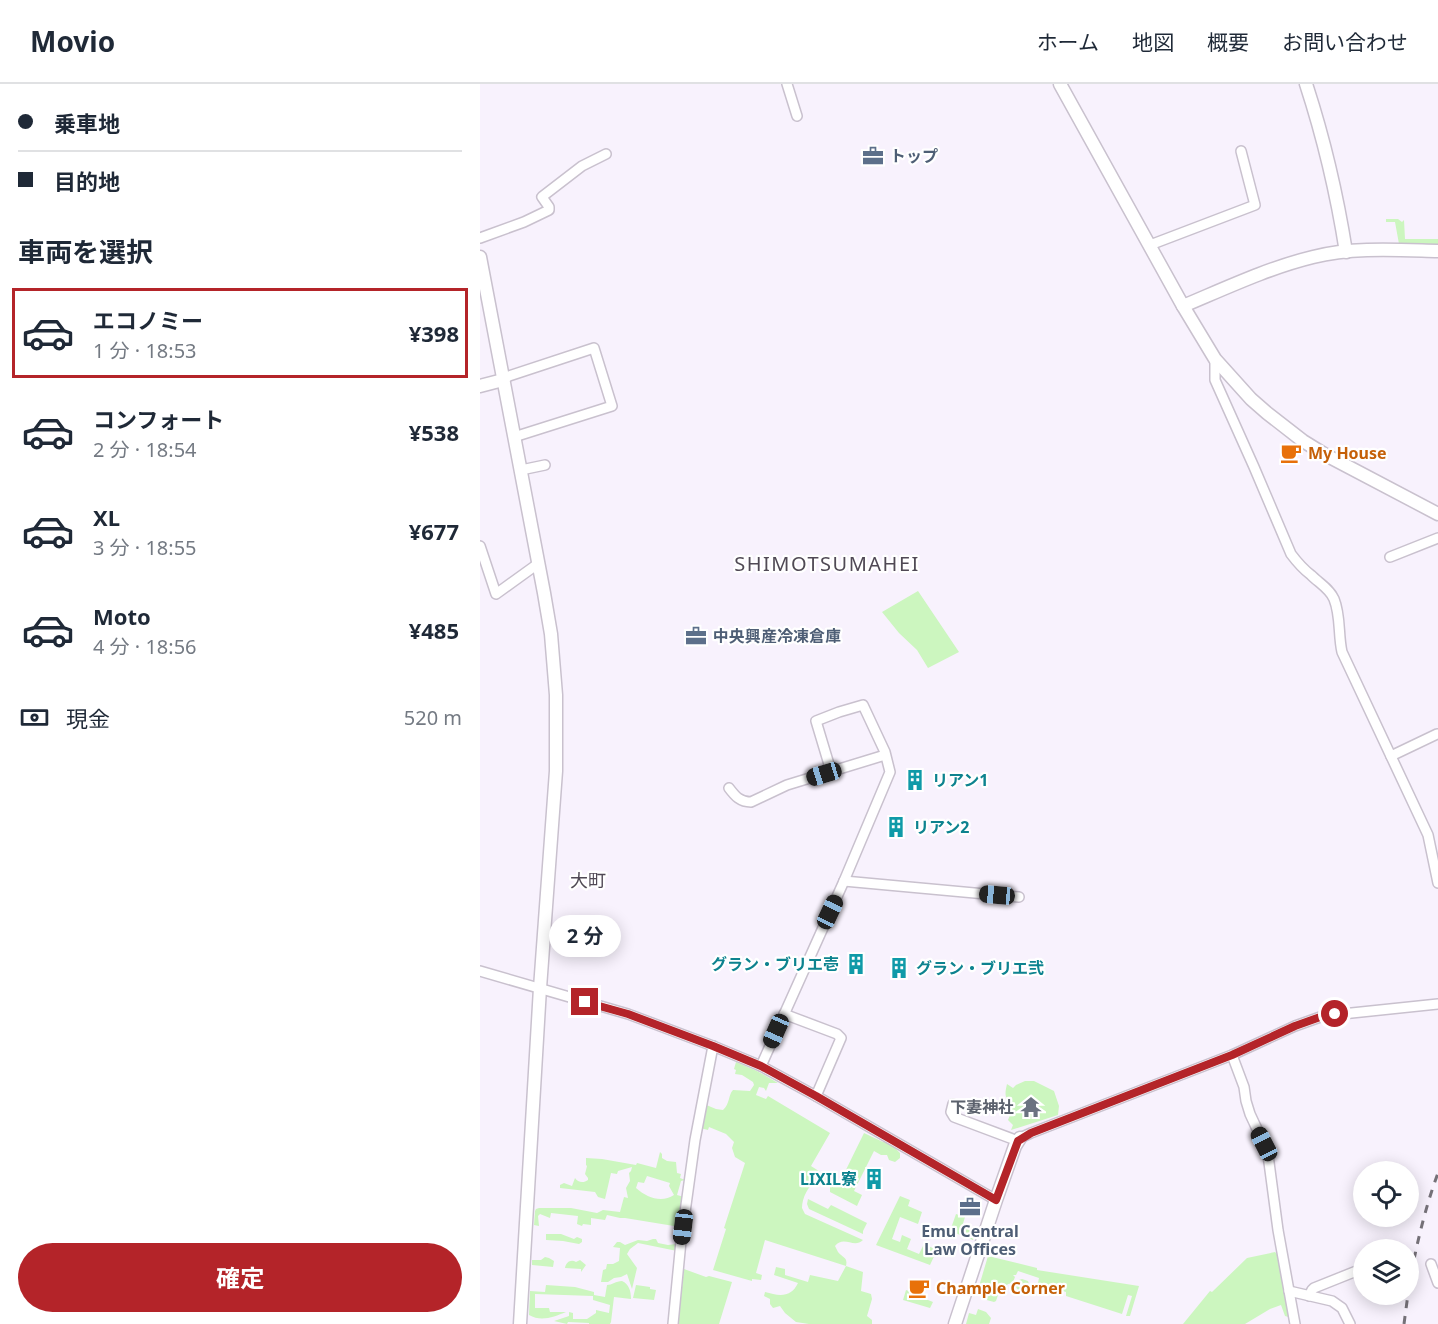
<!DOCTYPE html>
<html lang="ja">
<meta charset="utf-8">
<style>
:root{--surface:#fff;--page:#f6f6f7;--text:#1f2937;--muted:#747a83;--line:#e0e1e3;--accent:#b42429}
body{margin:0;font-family:"Noto Sans","Noto Sans JP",sans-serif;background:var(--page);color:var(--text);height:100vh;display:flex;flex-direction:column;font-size:22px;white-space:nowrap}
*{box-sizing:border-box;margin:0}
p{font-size:20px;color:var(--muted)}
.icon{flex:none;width:33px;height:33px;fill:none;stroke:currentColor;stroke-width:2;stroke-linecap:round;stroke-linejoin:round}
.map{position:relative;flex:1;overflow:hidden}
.side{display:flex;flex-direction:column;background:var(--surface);width:480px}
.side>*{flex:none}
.banner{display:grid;align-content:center;height:132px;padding:0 18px;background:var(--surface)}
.fabs{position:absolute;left:873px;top:1077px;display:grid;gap:12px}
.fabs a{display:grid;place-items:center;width:66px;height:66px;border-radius:50%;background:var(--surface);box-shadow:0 3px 15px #0003;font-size:30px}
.end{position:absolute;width:27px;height:27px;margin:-14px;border:8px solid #b42429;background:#fff;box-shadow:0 0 0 3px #fff}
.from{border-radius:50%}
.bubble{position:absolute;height:42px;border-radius:21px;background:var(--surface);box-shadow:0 3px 15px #0003;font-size:20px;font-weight:700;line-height:42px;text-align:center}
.car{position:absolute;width:18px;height:36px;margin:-18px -9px;border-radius:8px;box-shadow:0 0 4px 2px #0007;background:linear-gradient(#222 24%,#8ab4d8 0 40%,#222 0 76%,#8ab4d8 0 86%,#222 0)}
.banner b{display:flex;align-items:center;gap:21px;height:57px;font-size:22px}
.banner b+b{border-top:2px solid var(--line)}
.banner i{width:15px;height:15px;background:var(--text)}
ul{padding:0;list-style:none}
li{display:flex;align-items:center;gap:18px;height:90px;margin:0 12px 9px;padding:0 6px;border:3px solid transparent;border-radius:0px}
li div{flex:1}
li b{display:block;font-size:22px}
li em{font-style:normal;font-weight:700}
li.on{border-color:var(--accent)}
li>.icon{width:54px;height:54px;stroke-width:1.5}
h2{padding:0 18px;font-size:27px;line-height:72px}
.pay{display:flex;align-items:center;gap:15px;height:66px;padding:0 18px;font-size:22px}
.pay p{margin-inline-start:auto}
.button{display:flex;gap:12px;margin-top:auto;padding:12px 18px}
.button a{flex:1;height:69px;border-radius:36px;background:var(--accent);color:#fff;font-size:24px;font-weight:700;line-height:69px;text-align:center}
header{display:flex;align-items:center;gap:36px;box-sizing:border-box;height:84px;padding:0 30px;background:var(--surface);border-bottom:2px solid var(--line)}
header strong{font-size:28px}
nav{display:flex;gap:33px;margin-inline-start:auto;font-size:21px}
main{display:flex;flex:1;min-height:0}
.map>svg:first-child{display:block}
.green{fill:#ccf6bf;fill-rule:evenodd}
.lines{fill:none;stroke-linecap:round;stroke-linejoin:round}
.street-casing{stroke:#c9c1ce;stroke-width:12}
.secondary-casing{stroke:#c9c1ce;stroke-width:15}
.street{stroke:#fff;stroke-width:9}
.secondary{stroke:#fff;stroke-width:12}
.rail{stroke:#757178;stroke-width:3;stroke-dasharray:8 8;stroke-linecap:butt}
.route{stroke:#b42429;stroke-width:8}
.labels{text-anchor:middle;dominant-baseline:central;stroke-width:4.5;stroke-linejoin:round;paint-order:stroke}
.service-label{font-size:16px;font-weight:bold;fill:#4e5e75;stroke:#fff;text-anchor:start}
.food-label{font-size:16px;font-weight:bold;fill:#c56008;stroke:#fff;text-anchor:start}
.culture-label{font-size:16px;font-weight:bold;fill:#0d838f;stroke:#fff;text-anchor:start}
.worship-label{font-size:16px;font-weight:bold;fill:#5b616d;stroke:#fff;text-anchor:end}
.neighbourhood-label{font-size:18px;fill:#504955;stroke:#fff}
.quarter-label{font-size:20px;letter-spacing:1.5px;fill:#504955;stroke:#fff}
</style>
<header>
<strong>Movio</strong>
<nav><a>ホーム</a><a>地図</a><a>概要</a><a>お問い合わせ</a></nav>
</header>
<main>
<section class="side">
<div class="banner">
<b><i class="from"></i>乗車地</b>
<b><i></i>目的地</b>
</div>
<h2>車両を選択</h2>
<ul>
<li class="on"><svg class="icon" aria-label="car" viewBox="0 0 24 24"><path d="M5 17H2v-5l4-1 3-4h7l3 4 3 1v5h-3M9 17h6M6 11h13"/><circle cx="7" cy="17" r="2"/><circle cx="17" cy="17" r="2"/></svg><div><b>エコノミー</b><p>1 分 · 18:53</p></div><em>¥398</em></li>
<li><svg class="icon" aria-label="car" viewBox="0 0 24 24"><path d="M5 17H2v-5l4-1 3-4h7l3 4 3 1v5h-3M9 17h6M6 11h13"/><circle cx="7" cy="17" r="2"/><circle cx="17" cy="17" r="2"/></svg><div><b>コンフォート</b><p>2 分 · 18:54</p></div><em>¥538</em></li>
<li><svg class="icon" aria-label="car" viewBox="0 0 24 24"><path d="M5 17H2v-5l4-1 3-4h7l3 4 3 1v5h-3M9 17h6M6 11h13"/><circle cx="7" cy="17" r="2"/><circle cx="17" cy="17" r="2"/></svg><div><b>XL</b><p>3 分 · 18:55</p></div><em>¥677</em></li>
<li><svg class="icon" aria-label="car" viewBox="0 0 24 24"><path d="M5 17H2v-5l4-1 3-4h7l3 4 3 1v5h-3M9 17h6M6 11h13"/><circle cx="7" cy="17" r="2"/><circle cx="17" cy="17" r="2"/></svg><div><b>Moto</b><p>4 分 · 18:56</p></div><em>¥485</em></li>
</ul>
<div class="pay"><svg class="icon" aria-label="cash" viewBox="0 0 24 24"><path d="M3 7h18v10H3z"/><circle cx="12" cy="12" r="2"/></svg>現金<p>520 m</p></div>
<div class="button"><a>確定</a></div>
</section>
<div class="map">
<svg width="958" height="1240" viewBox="0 0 958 1240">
<rect width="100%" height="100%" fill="#f8f2fd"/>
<g class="green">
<path d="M 906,135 L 918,135 L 922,138 L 924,136 L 925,155 L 958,155 L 958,160 L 919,160 L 915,138 L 906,138 Z"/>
<path d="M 438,507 L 479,568 L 448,584 L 437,566 L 419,549 L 402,528 Z"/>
<path d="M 256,978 L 277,987 L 298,999 L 289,999 L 286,1007 L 284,1004 L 279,1003 L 276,1011 L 286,1015 L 288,1012 L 350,1049 L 331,1082 L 359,1100 L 384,1049 L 403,1058 L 409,1058 L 420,1069 L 420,1074 L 415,1078 L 409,1076 L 407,1071 L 401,1071 L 394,1067 L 374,1107 L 382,1111 L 377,1122 L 350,1108 L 350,1102 L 346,1099 L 337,1096 C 328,1102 322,1114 322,1124 L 325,1130 L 383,1156 C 374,1165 364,1151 355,1162 C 356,1164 357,1166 358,1168 C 363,1174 368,1173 366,1182 L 285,1156 L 276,1189 L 282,1191 L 281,1196 L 272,1195 L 272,1197 L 233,1186 L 246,1145 L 244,1144 L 265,1079 L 255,1073 L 252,1064 L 254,1058 L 246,1050 L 229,1043 L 228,1046 L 220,1044 L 224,1020 L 236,1025 L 243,1026 C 250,1020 248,1011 253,1006 L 270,1007 L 274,1001 L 273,998 L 262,991 L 255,990 L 256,986 L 254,985 Z"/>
<path d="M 545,997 L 554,997 L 574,1007 L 579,1022 L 578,1031 L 531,1046 L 533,1041 L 528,1036 L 530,1031 L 531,1019 C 524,1014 525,1009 527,1000 L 533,1004 L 536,1001 Z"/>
<path d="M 180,1068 L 182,1070 L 182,1074 L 187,1077 L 196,1078 L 197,1089 L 201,1090 L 200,1094 L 205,1096 L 201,1097 L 197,1111 L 204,1113 L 201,1129 L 200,1129 L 199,1133 L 201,1136 L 200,1143 L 145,1134 L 140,1134 L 127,1131 L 125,1136 L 111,1134 L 111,1141 L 103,1140 L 102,1142 L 97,1140 L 98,1132 L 71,1129 L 70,1134 L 60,1130 L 58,1132 L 59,1142 L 54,1141 L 55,1127 L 56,1125 L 59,1124 L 91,1124 L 117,1129 L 123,1126 L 140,1128 L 144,1113 L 148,1114 L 146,1104 L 150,1097 L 149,1089 L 151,1087 L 152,1083 L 138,1087 L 137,1090 L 131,1089 L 125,1115 L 118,1113 L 115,1108 L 80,1104 L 80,1101 L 84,1099 L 92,1102 L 95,1094 C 98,1099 104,1099 108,1096 L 108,1094 L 105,1090 L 107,1082 L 106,1081 L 106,1074 L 122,1075 L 156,1081 L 157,1079 L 176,1084 ZM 167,1092 L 190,1099 L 189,1102 L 194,1111 C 182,1119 167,1114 156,1104 L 158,1098 L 164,1099 Z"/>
<path d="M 420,1112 L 430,1116 L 428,1122 L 442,1128 L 438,1140 L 420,1133 L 412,1155 L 420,1158 L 422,1151 L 431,1155 L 427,1165 L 439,1170 L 444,1160 L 457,1166 L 450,1181 L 396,1161 Z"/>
<path d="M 328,1115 L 348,1125 L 351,1121 L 387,1139 L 383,1147 L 383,1150 L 329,1125 L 327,1120 Z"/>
<path d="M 476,1130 L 485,1133 L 482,1143 L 495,1147 L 493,1156 L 470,1147 Z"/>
<path d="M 66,1150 L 81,1150 L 94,1155 L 97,1153 L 102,1155 L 102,1158 L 99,1160 L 83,1157 L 66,1156 Z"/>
<path d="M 173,1155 L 176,1155 L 178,1159 L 188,1161 L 196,1160 L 197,1167 L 158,1159 L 150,1165 L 147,1170 L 157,1184 L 152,1205 L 147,1190 L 141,1193 L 134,1194 L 128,1198 L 121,1198 L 123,1186 L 126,1185 L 127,1180 L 133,1180 L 139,1177 L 140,1164 L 133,1163 L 137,1158 L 140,1158 L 145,1161 L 158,1156 L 167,1157 Z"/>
<path d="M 795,1168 L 798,1171 L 812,1234 L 805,1232 L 801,1221 L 790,1225 L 765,1240 L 703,1240 L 730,1207 L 732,1208 L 767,1174 Z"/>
<path d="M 508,1172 L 557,1184 L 557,1186 L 659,1202 L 650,1232 L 646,1232 L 652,1212 L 648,1211 L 642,1230 L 586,1212 L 586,1208 L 558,1199 L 559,1194 L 538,1187 L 536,1191 L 533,1191 L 535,1193 L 533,1198 L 542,1195 L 548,1197 L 550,1203 L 549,1208 L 544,1204 L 538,1206 L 533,1199 L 528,1200 L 525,1203 L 521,1202 L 516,1217 L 514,1218 L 503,1215 L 504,1211 L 497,1209 Z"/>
<path d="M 65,1173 L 69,1174 L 74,1177 L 73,1183 L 52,1181 L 52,1176 L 61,1176 Z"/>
<path d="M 100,1176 L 106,1181 L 101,1188 L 101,1185 L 85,1184 C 86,1178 91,1175 96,1178 Z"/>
<path d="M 366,1182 L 383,1188 L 381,1207 L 391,1210 L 392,1215 L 387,1232 L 392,1236 L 392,1240 L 329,1240 L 316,1238 L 305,1229 L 300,1222 L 293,1224 L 290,1220 L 290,1215 L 284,1212 L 285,1208 C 299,1212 311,1214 318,1199 L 294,1191 L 296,1183 L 305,1185 L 305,1191 L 328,1198 L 330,1191 L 358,1197 Z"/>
<path d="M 204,1185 L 226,1193 L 229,1192 L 252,1198 L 239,1240 L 198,1240 Z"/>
<path d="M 142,1197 C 149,1200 151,1207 151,1215 L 134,1213 L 131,1238 L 130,1240 L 109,1240 L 109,1239 L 88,1238 L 87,1240 L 74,1237 L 89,1232 L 89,1228 L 93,1229 L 93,1235 L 107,1235 L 116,1229 L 116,1226 L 129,1229 L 130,1221 L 113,1216 L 113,1212 L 55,1210 L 55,1224 L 69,1224 L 70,1228 L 86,1228 C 74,1233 61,1238 49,1231 L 50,1207 L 65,1208 L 66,1201 L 95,1203 L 114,1208 L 114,1211 L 125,1213 L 127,1201 C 132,1201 136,1197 142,1197 Z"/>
<path d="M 156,1201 L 170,1203 L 170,1205 L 176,1206 L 174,1216 L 153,1214 Z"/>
<path d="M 426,1206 L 446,1213 L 448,1216 L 453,1218 L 450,1224 L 423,1216 Z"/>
<path d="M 498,1225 L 506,1228 L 511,1234 L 509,1240 L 486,1240 L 489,1229 L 496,1231 Z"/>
</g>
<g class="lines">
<defs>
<g id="street">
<path d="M 307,0 L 317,32"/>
<path d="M 0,154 L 44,138 L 69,126 L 69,123 L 62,113 L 63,112 L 102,82 L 126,70"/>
<path d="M 670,161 L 775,121 L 761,67"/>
<path d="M 735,275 L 735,296 L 774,383 L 811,470 C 817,478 823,485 831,491 C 839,499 850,505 854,515 C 861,532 858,551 862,568 L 948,751 L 958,799"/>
<path d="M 23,296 L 29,292 L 114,264 L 132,322 L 34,353"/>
<path d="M 41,386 L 65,381"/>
<path d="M 0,462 L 16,510 L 59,479"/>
<path d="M 910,473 L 958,454"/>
<path d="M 911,672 L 957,650"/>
<path d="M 249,704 C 255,712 260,718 271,718 L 307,701 L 405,671"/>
<path d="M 364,797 L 539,813"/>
<path d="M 0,887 L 148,930 L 233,962 L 281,982 L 336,1012 L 516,1116"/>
<path d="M 304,930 L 357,950 L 361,954 L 336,1012"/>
<path d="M 752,971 L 764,1003 L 766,1017 L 770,1030 L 784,1060 L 788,1071 L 798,1146 L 815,1240"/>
<path d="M 281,982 L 364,797 L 410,688 L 405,668 L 383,621 L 359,628 L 336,637 L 351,687"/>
<path d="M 473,1020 L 471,1028 L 474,1033 L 538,1057"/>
<path d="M 540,1054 L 551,1049 L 752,971 L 815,942 L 843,932 L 958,920"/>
<path d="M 951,1180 L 958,1199"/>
<path d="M 809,1207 L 852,1217 L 862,1224 L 870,1240"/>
<path d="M 829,1212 L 832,1206 L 834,1204 L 884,1184"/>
<path d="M 193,1240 L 201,1157 L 215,1056 L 233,962"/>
</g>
<g id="secondary">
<path d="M 580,0 L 703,222 L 735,275 L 771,315 L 787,329 L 823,357 L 844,370 L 958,430"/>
<path d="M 826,0 C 844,55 857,111 866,168"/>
<path d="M 0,173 L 64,509 L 71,550 L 76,611 L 76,687 L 60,904 L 40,1240"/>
<path d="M 703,222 C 746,204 788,184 833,173 C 873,163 917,166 958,167"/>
<path d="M 0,302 L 23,296"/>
<path d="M 475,1240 L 516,1116 L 535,1062 L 540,1054"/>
</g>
</defs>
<use href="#street" class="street-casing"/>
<use href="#secondary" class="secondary-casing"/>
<use href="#street" class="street"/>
<use href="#secondary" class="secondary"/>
<g class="rail">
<path d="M 928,1207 C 935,1167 944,1127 958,1089"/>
<path d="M 924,1240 L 928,1210"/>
</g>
</g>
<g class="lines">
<path class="route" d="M 105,918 L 148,930 L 233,962 L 281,982 L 336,1012 L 516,1116 L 538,1057 L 551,1049 L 752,971 L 815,942 L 843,932 L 855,930"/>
</g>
<defs>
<symbol id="office-bare" viewBox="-9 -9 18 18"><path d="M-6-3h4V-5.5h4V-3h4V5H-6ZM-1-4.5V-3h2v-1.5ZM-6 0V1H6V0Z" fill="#5c6f8a" stroke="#fff" stroke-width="2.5" paint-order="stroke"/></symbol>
<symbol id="cafe-bare" viewBox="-9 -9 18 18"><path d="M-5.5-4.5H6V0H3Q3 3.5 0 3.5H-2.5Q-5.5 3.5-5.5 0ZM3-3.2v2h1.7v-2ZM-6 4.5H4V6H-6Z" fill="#e8710a" stroke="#fff" stroke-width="2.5" paint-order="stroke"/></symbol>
<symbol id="building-bare" viewBox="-9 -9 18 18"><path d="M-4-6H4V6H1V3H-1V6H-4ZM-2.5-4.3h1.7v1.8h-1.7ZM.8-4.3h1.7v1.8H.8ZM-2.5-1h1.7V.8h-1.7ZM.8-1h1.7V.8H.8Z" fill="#0f9aa8" stroke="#fff" stroke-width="2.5" paint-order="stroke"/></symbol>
<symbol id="temple-bare" viewBox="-9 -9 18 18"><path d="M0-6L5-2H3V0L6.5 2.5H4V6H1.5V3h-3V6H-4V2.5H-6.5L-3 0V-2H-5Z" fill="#6b7280" stroke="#fff" stroke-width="2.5" paint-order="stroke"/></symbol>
</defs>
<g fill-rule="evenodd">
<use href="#office-bare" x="378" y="57" width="30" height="30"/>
<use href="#cafe-bare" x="796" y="354" width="30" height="30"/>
<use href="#office-bare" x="201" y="537" width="30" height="30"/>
<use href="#building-bare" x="420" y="681" width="30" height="30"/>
<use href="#building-bare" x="401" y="728" width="30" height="30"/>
<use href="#building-bare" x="361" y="865" width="30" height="30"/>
<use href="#building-bare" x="404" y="869" width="30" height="30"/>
<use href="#temple-bare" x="536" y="1008" width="30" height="30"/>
<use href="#building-bare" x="379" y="1080" width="30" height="30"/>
<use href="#office-bare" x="475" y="1108" width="30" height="30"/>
<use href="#cafe-bare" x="424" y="1189" width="30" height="30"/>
</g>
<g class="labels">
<g class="service-label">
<text x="410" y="72">トップ</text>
<text x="233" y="552">中央興産冷凍倉庫</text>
<text x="490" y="1147" text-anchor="middle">Emu Central<tspan x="490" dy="18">Law Offices</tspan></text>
</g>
<g class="food-label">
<text x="828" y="369">My House</text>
<text x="456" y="1204">Chample Corner</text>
</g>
<g class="culture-label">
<text x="452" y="696">リアン1</text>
<text x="433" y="743">リアン2</text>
<text x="359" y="880" text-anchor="end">グラン・ブリエ壱</text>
<text x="436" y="884">グラン・ブリエ弐</text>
<text x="377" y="1095" text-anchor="end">LIXIL寮</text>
</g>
<g class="worship-label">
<text x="534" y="1023">下妻神社</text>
</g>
<g class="neighbourhood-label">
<text x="108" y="796">大町</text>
</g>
<g class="quarter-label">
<text x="347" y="479">SHIMOTSUMAHEI</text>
</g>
</g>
</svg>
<div class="fabs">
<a><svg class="icon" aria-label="locate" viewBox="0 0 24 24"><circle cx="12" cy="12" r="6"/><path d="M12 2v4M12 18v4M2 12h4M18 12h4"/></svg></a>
<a><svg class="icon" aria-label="layers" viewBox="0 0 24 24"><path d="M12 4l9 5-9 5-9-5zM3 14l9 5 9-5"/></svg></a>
</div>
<i class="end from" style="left:855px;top:930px"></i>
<i class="end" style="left:105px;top:918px"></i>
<div class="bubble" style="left:69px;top:831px;width:72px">2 分</div>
<i class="car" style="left:344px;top:690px;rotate:253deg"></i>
<i class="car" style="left:517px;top:811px;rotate:275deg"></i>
<i class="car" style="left:350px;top:828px;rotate:25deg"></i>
<i class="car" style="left:296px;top:947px;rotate:204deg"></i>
<i class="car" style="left:784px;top:1060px;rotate:333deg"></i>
<i class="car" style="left:203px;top:1143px;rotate:187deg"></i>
</div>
</main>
